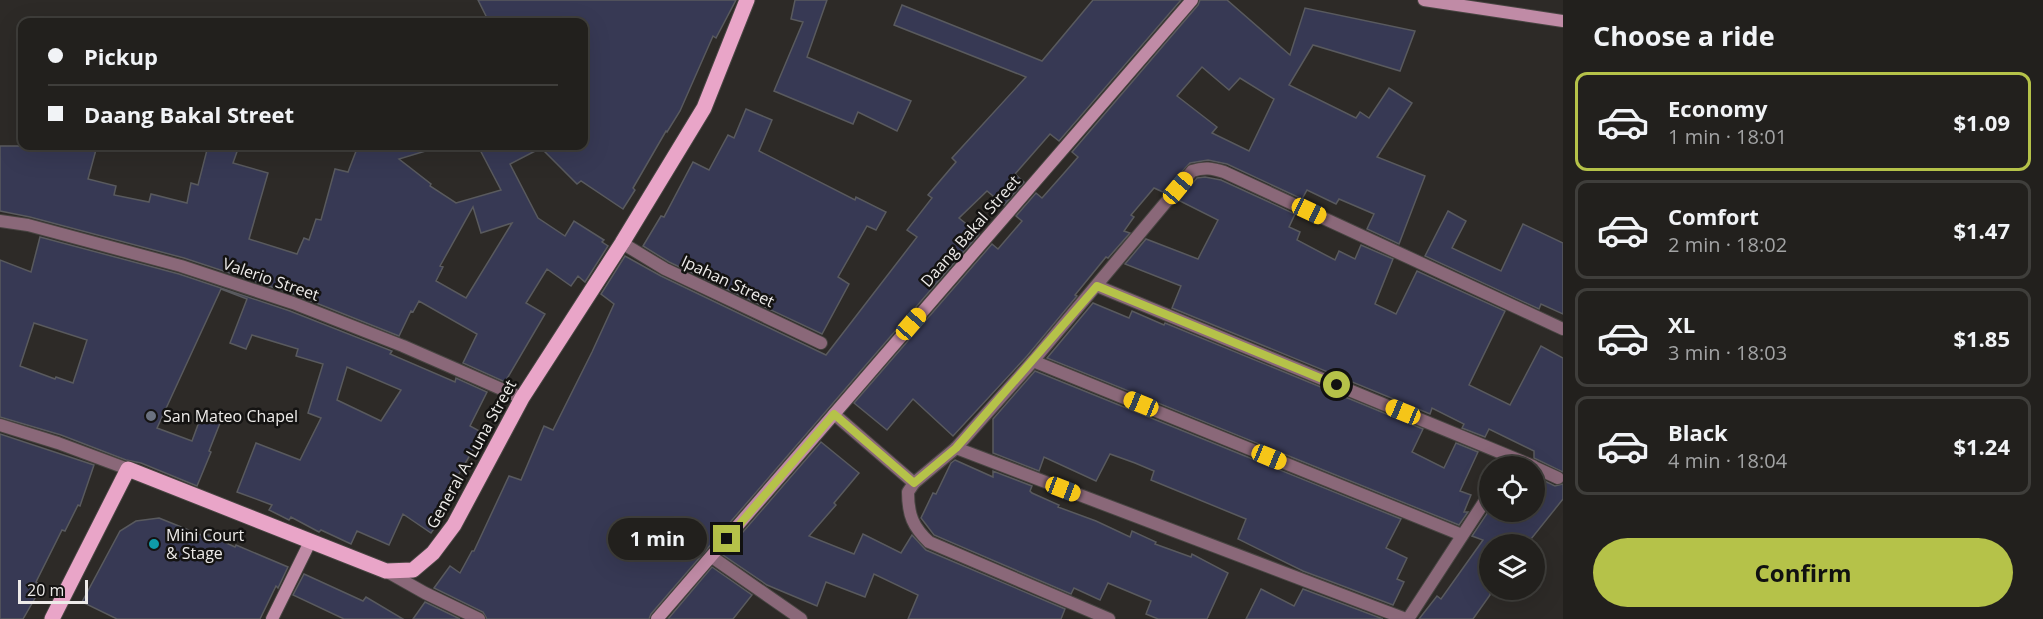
<!DOCTYPE html>
<meta charset="utf-8">
<style>
:root{--surface:#22201d;--page:#2e2d2a;--text:#f1f3f6;--muted:#a2a3a4;--line:#3f3e3b;--accent:#b5c249}
body{margin:0;font-family:"Open Sans",sans-serif;background:var(--page);color:var(--text);height:100vh;display:flex;flex-direction:column;font-size:22px;white-space:nowrap}
*{box-sizing:border-box;margin:0}
p{font-size:20px;color:var(--muted)}
.icon{flex:none;width:33px;height:33px;fill:none;stroke:currentColor;stroke-width:2;stroke-linecap:round;stroke-linejoin:round}
.map{position:relative;flex:1;overflow:hidden}
.drawer{display:flex;flex-direction:column;background:var(--surface);width:480px}
.drawer>*{flex:none}
.top-card{position:absolute;left:18px;top:18px;width:570px;height:132px;border-radius:12px;box-shadow:0 6px 24px #0002,0 0 0 2px var(--line);display:grid;align-content:center;height:132px;padding:0 30px;background:var(--surface)}
.buttons{position:absolute;left:1479px;top:456px;display:grid;gap:12px}
.buttons a{display:grid;place-items:center;width:66px;height:66px;border-radius:50%;background:var(--surface);box-shadow:0 6px 24px #0002,0 0 0 2px var(--line);font-size:30px}
.scale{position:absolute;left:18px;bottom:15px;width:70px;box-sizing:border-box;padding-left:6px;border:3px solid #edebe9;border-top:0;font-size:16px;line-height:21px;white-space:nowrap;color:#edebe9;-webkit-text-stroke:4px #141312;paint-order:stroke}
.end{position:absolute;width:27px;height:27px;margin:-14px;border:8px solid #b5c249;background:#111;box-shadow:0 0 0 3px #111}
.from{border-radius:50%}
.bubble{position:absolute;height:42px;border-radius:21px;background:var(--surface);box-shadow:0 6px 24px #0002,0 0 0 2px var(--line);font-size:20px;font-weight:700;line-height:42px;text-align:center}
.car{position:absolute;width:18px;height:36px;margin:-18px -9px;border-radius:8px;box-shadow:0 0 4px 2px #0007;background:linear-gradient(#f5c518 24%,#345 0 40%,#f5c518 0 76%,#345 0 86%,#f5c518 0)}
.top-card b{display:flex;align-items:center;gap:21px;height:57px;font-size:22px}
.top-card b+b{border-top:2px solid var(--line)}
.top-card i{width:15px;height:15px;background:var(--text)}
ul{padding:0;list-style:none}
li{display:flex;align-items:center;gap:18px;height:99px;margin:0 12px 9px;padding:0 18px;border:3px solid var(--line);border-radius:12px}
li div{flex:1}
li b{display:block;font-size:22px}
li em{font-style:normal;font-weight:700}
li.selected{border-color:var(--accent)}
li>.icon{width:54px;height:54px;stroke-width:1.5}
h2{padding:0 30px;font-size:27px;line-height:72px}
.primary-button{display:flex;gap:12px;margin-top:auto;padding:12px 30px}
.primary-button a{flex:1;height:69px;border-radius:36px;background:var(--accent);color:#111;font-size:24px;font-weight:700;line-height:69px;text-align:center}
main{display:flex;flex:1;min-height:0}
.map>svg:first-child{display:block}
.building{fill:#373954;stroke:#595a5e;stroke-width:1.5;fill-rule:evenodd}
.lines{fill:none;stroke-linecap:round;stroke-linejoin:round}
.street-casing{stroke:#484542;stroke-width:14}
.secondary-casing{stroke:#484542;stroke-width:14}
.primary-casing{stroke:#484542;stroke-width:17}
.street{stroke:#8a6879;stroke-width:12}
.secondary{stroke:#c08ba6;stroke-width:12}
.primary{stroke:#e9a5c8;stroke-width:15}
.route{stroke:#b5c249;stroke-width:8}
.worship-dot{fill:#6b7280;stroke:#141312;stroke-width:2}
.culture-dot{fill:#0f9aa8;stroke:#141312;stroke-width:2}
.labels{text-anchor:middle;dominant-baseline:central;stroke-width:5;stroke-linejoin:round;paint-order:stroke}
.street-label{font-size:16px;fill:#edebe9;stroke:#141312}
.poi-label{font-size:16px;fill:#edebe9;stroke:#141312;text-anchor:start}
</style>
<main>
<div class="map">
<svg width="1563" height="619" viewBox="0 0 1563 619">
<rect width="100%" height="100%" fill="#2d2a27"/>
<g class="building">
<path d="M 478,0 L 736,0 L 716,38 L 713,36 L 680,111 L 667,132 L 666,131 L 633,188 L 635,190 L 623,209 L 581,181 L 577,184 L 541,148 L 510,164 L 538,218 L 565,236 L 574,221 L 604,240 L 602,242 L 608,246 L 585,282 L 578,276 L 571,286 L 547,269 L 526,303 L 545,314 L 505,382 L 463,363 L 477,334 L 419,301 L 413,312 L 411,311 L 399,336 L 296,295 L 184,258 L 30,217 L 0,211 L 0,146 L 97,146 L 88,179 L 116,186 L 114,195 L 149,202 L 151,194 L 187,203 L 191,183 L 198,185 L 208,146 L 239,146 L 233,163 L 268,173 L 249,239 L 297,254 L 304,238 L 309,240 L 316,219 L 321,220 L 335,169 L 348,172 L 358,146 L 428,146 L 429,150 L 399,159 L 431,184 L 430,186 L 456,203 L 501,190 L 478,146 L 584,146 L 584,22 L 489,22 ZM 473,207 L 481,233 L 512,223 L 466,298 L 436,281 L 443,267 L 440,266 Z"/>
<path d="M 795,0 L 827,0 L 807,57 L 911,101 L 897,131 L 858,112 L 853,124 L 774,91 L 803,22 L 791,19 Z"/>
<path d="M 1093,0 L 1181,0 L 1059,141 L 1050,134 L 1015,174 L 1024,182 L 1004,205 L 987,191 L 959,218 L 979,234 L 651,614 L 649,619 L 487,619 L 483,612 L 434,588 L 450,566 L 460,573 L 472,551 L 474,551 L 509,476 L 521,480 L 544,426 L 553,430 L 592,352 L 614,304 L 601,294 L 625,256 L 661,276 L 826,355 L 917,237 L 907,230 L 932,198 L 928,195 L 956,162 L 952,158 L 1026,77 L 894,25 L 902,5 L 1042,61 Z"/>
<path d="M 1200,0 L 1227,0 L 1290,55 L 1305,8 L 1415,31 L 1400,71 L 1313,45 L 1289,85 L 1356,118 L 1360,112 L 1369,118 L 1389,88 L 1412,103 L 1377,157 L 1425,176 L 1399,244 L 1367,229 L 1374,214 L 1339,199 L 1336,204 L 1307,190 L 1302,199 L 1227,164 L 1208,160 L 1190,163 L 1163,192 L 1154,188 L 1131,215 L 1134,217 L 1124,231 L 1130,233 L 1108,258 L 1106,257 L 1075,295 L 1077,296 L 1027,356 L 953,436 L 913,399 L 887,430 L 854,403 L 992,244 L 998,249 L 1022,221 L 1016,216 L 1036,193 L 1042,198 L 1065,172 L 1078,157 L 1072,152 L 1198,5 ZM 1202,67 L 1229,90 L 1240,78 L 1274,99 L 1249,151 L 1212,133 L 1217,127 L 1177,96 Z"/>
<path d="M 746,109 L 772,120 L 759,151 L 855,200 L 856,197 L 886,212 L 876,230 L 867,226 L 838,277 L 849,284 L 822,334 L 669,262 L 643,246 L 661,216 L 664,217 L 693,162 L 709,170 L 728,135 L 734,138 Z"/>
<path d="M 1205,177 L 1221,180 L 1295,214 L 1289,227 L 1300,232 L 1297,240 L 1335,260 L 1339,251 L 1355,259 L 1361,245 L 1393,259 L 1375,304 L 1396,314 L 1417,271 L 1505,311 L 1469,385 L 1510,405 L 1541,346 L 1563,358 L 1563,472 L 1534,458 L 1534,451 L 1489,429 L 1485,437 L 1462,428 L 1464,424 L 1432,408 L 1430,414 L 1172,308 L 1181,286 L 1125,264 L 1146,239 L 1198,259 L 1218,220 L 1178,200 L 1197,178 Z"/>
<path d="M 1448,211 L 1466,221 L 1452,248 L 1501,271 L 1523,224 L 1563,243 L 1563,314 L 1541,304 L 1539,309 L 1425,256 Z"/>
<path d="M 40,237 L 179,274 L 290,311 L 392,351 L 390,354 L 455,382 L 456,378 L 487,392 L 470,426 L 483,433 L 443,501 L 450,506 L 431,533 L 403,514 L 389,545 L 357,531 L 351,544 L 321,530 L 319,532 L 291,517 L 289,520 L 269,510 L 272,505 L 237,492 L 256,443 L 300,460 L 321,418 L 308,413 L 323,364 L 296,356 L 298,349 L 252,335 L 246,349 L 230,343 L 247,299 L 221,289 L 157,428 L 192,441 L 203,411 L 222,418 L 209,451 L 211,452 L 197,486 L 141,463 L 126,460 L 61,435 L 0,417 L 0,260 L 31,272 ZM 34,323 L 87,340 L 73,383 L 56,377 L 55,379 L 20,366 ZM 347,367 L 401,390 L 381,421 L 337,400 Z"/>
<path d="M 1093,303 L 1129,318 L 1132,311 L 1164,325 L 1165,323 L 1423,429 L 1412,452 L 1444,468 L 1456,443 L 1478,452 L 1460,491 L 1471,495 L 1464,512 L 1468,512 L 1459,525 L 1047,358 Z"/>
<path d="M 1035,371 L 1401,519 L 1386,548 L 1407,558 L 1397,579 L 1404,582 L 1393,605 L 1303,571 L 1238,539 L 1246,519 L 1151,480 L 1154,471 L 1135,463 L 1110,454 L 1096,481 L 1044,457 L 1039,471 L 993,453 L 993,419 Z"/>
<path d="M 0,434 L 94,465 L 80,506 L 78,505 L 65,531 L 62,530 L 36,582 L 42,586 L 23,619 L 0,619 Z"/>
<path d="M 821,442 L 859,473 L 834,503 L 836,505 L 809,536 L 854,554 L 863,534 L 901,553 L 912,535 L 926,550 L 1065,609 L 1061,619 L 908,619 L 918,595 L 874,574 L 865,597 L 826,582 L 817,606 L 767,585 L 723,555 Z"/>
<path d="M 955,460 L 993,477 L 993,471 L 1032,486 L 1030,491 L 1032,493 L 1059,505 L 1058,507 L 1096,521 L 1130,537 L 1132,531 L 1156,542 L 1155,544 L 1191,557 L 1192,554 L 1228,573 L 1207,619 L 1158,619 L 1146,614 L 1151,601 L 1108,583 L 1100,600 L 1074,588 L 1071,594 L 934,535 L 921,518 L 933,493 L 936,494 L 951,463 Z"/>
<path d="M 1534,476 L 1555,486 L 1563,484 L 1563,499 L 1527,544 L 1495,544 L 1490,543 L 1490,595 L 1473,619 L 1419,619 L 1437,596 L 1441,599 L 1483,540 L 1472,536 L 1488,512 L 1534,512 Z"/>
<path d="M 159,518 L 201,535 L 202,532 L 235,547 L 236,545 L 288,567 L 278,588 L 276,586 L 260,619 L 117,619 L 82,602 L 120,531 L 136,521 Z"/>
<path d="M 712,567 L 752,595 L 733,619 L 668,619 Z"/>
<path d="M 304,574 L 363,601 L 366,597 L 403,619 L 344,619 L 293,595 Z"/>
<path d="M 1261,589 L 1294,606 L 1303,589 L 1383,619 L 1246,619 Z"/>
<path d="M 425,602 L 460,619 L 413,619 Z"/>
</g>
<g class="lines">
<defs>
<g id="street">
<path d="M 0,221 L 28,225 L 181,266 L 293,303 L 403,346 L 522,398"/>
<path d="M 622,243 L 665,269 L 821,343"/>
<path d="M 1097,286 L 1533,466"/>
<path d="M 1033,361 L 1462,535"/>
<path d="M 834,414 L 914,483 L 908,492 C 908,515 913,527 929,542 L 1109,619"/>
<path d="M 0,425 L 58,443 L 128,469"/>
<path d="M 956,448 L 1406,619"/>
<path d="M 1534,467 L 1558,478"/>
<path d="M 914,483 L 956,448 L 1033,361 L 1192,171 C 1204,167 1212,168 1224,172 L 1563,329"/>
<path d="M 712,557 L 801,619"/>
<path d="M 386,571 L 425,593 L 479,619"/>
<path d="M 1408,619 L 1490,493"/>
</g>
<g id="secondary">
<path d="M 1424,0 L 1563,21"/>
<path d="M 272,619 L 310,542"/>
<path d="M 657,619 L 1192,0"/>
</g>
<path id="primary" d="M 52,619 L 128,469 L 386,571 L 413,570 L 433,553 L 454,525 L 522,398 L 622,243 L 704,108 L 747,0"/>
</defs>
<use href="#street" class="street-casing"/>
<use href="#secondary" class="secondary-casing"/>
<use href="#primary" class="primary-casing"/>
<use href="#street" class="street"/>
<use href="#secondary" class="secondary"/>
<use href="#primary" class="primary"/>
</g>
<g class="lines">
<path class="route" d="M 727,539 L 834,414 L 914,483 L 956,448 L 1097,286 L 1337,385"/>
</g>
<circle class="worship-dot" cx="151" cy="416" r="6"/>
<circle class="culture-dot" cx="154" cy="544" r="6"/>
<g class="labels">
<g class="street-label">
<text transform="translate(970 231) rotate(-49)">Daang Bakal Street</text>
<text transform="translate(271 279) rotate(19)">Valerio Street</text>
<text transform="translate(728 281) rotate(25)">Ipahan Street</text>
<text transform="translate(471 454) rotate(-61)">General A. Luna Street</text>
</g>
<g class="poi-label">
<text x="163" y="416">San Mateo Chapel</text>
<text x="166" y="535">Mini Court<tspan x="166" dy="18">&amp; Stage</tspan></text>
</g>
</g>
</svg>
<div class="buttons">
<a><svg class="icon" aria-label="locate" viewBox="0 0 24 24"><circle cx="12" cy="12" r="6"/><path d="M12 2v4M12 18v4M2 12h4M18 12h4"/></svg></a>
<a><svg class="icon" aria-label="layers" viewBox="0 0 24 24"><path d="M12 4l9 5-9 5-9-5zM3 14l9 5 9-5"/></svg></a>
</div>
<div class="scale">20 m</div>
<i class="end from" style="left:1337px;top:385px"></i>
<i class="end" style="left:727px;top:539px"></i>
<div class="bubble" style="left:608px;top:518px;width:99px">1 min</div>
<i class="car" style="left:1178px;top:188px;rotate:40deg"></i>
<i class="car" style="left:1309px;top:211px;rotate:115deg"></i>
<i class="car" style="left:911px;top:324px;rotate:41deg"></i>
<i class="car" style="left:1141px;top:404px;rotate:292deg"></i>
<i class="car" style="left:1403px;top:412px;rotate:292deg"></i>
<i class="car" style="left:1269px;top:457px;rotate:112deg"></i>
<i class="car" style="left:1063px;top:489px;rotate:111deg"></i>
<div class="top-card">
<b><i class="from"></i>Pickup</b>
<b><i></i>Daang Bakal Street</b>
</div>
</div>
<section class="drawer">
<h2>Choose a ride</h2>
<ul>
<li class="selected"><svg class="icon" aria-label="car" viewBox="0 0 24 24"><path d="M5 17H2v-5l4-1 3-4h7l3 4 3 1v5h-3M9 17h6M6 11h13"/><circle cx="7" cy="17" r="2"/><circle cx="17" cy="17" r="2"/></svg><div><b>Economy</b><p>1 min · 18:01</p></div><em>$1.09</em></li>
<li><svg class="icon" aria-label="car" viewBox="0 0 24 24"><path d="M5 17H2v-5l4-1 3-4h7l3 4 3 1v5h-3M9 17h6M6 11h13"/><circle cx="7" cy="17" r="2"/><circle cx="17" cy="17" r="2"/></svg><div><b>Comfort</b><p>2 min · 18:02</p></div><em>$1.47</em></li>
<li><svg class="icon" aria-label="car" viewBox="0 0 24 24"><path d="M5 17H2v-5l4-1 3-4h7l3 4 3 1v5h-3M9 17h6M6 11h13"/><circle cx="7" cy="17" r="2"/><circle cx="17" cy="17" r="2"/></svg><div><b>XL</b><p>3 min · 18:03</p></div><em>$1.85</em></li>
<li><svg class="icon" aria-label="car" viewBox="0 0 24 24"><path d="M5 17H2v-5l4-1 3-4h7l3 4 3 1v5h-3M9 17h6M6 11h13"/><circle cx="7" cy="17" r="2"/><circle cx="17" cy="17" r="2"/></svg><div><b>Black</b><p>4 min · 18:04</p></div><em>$1.24</em></li>
</ul>
<div class="primary-button"><a>Confirm</a></div>
</section>
</main>
